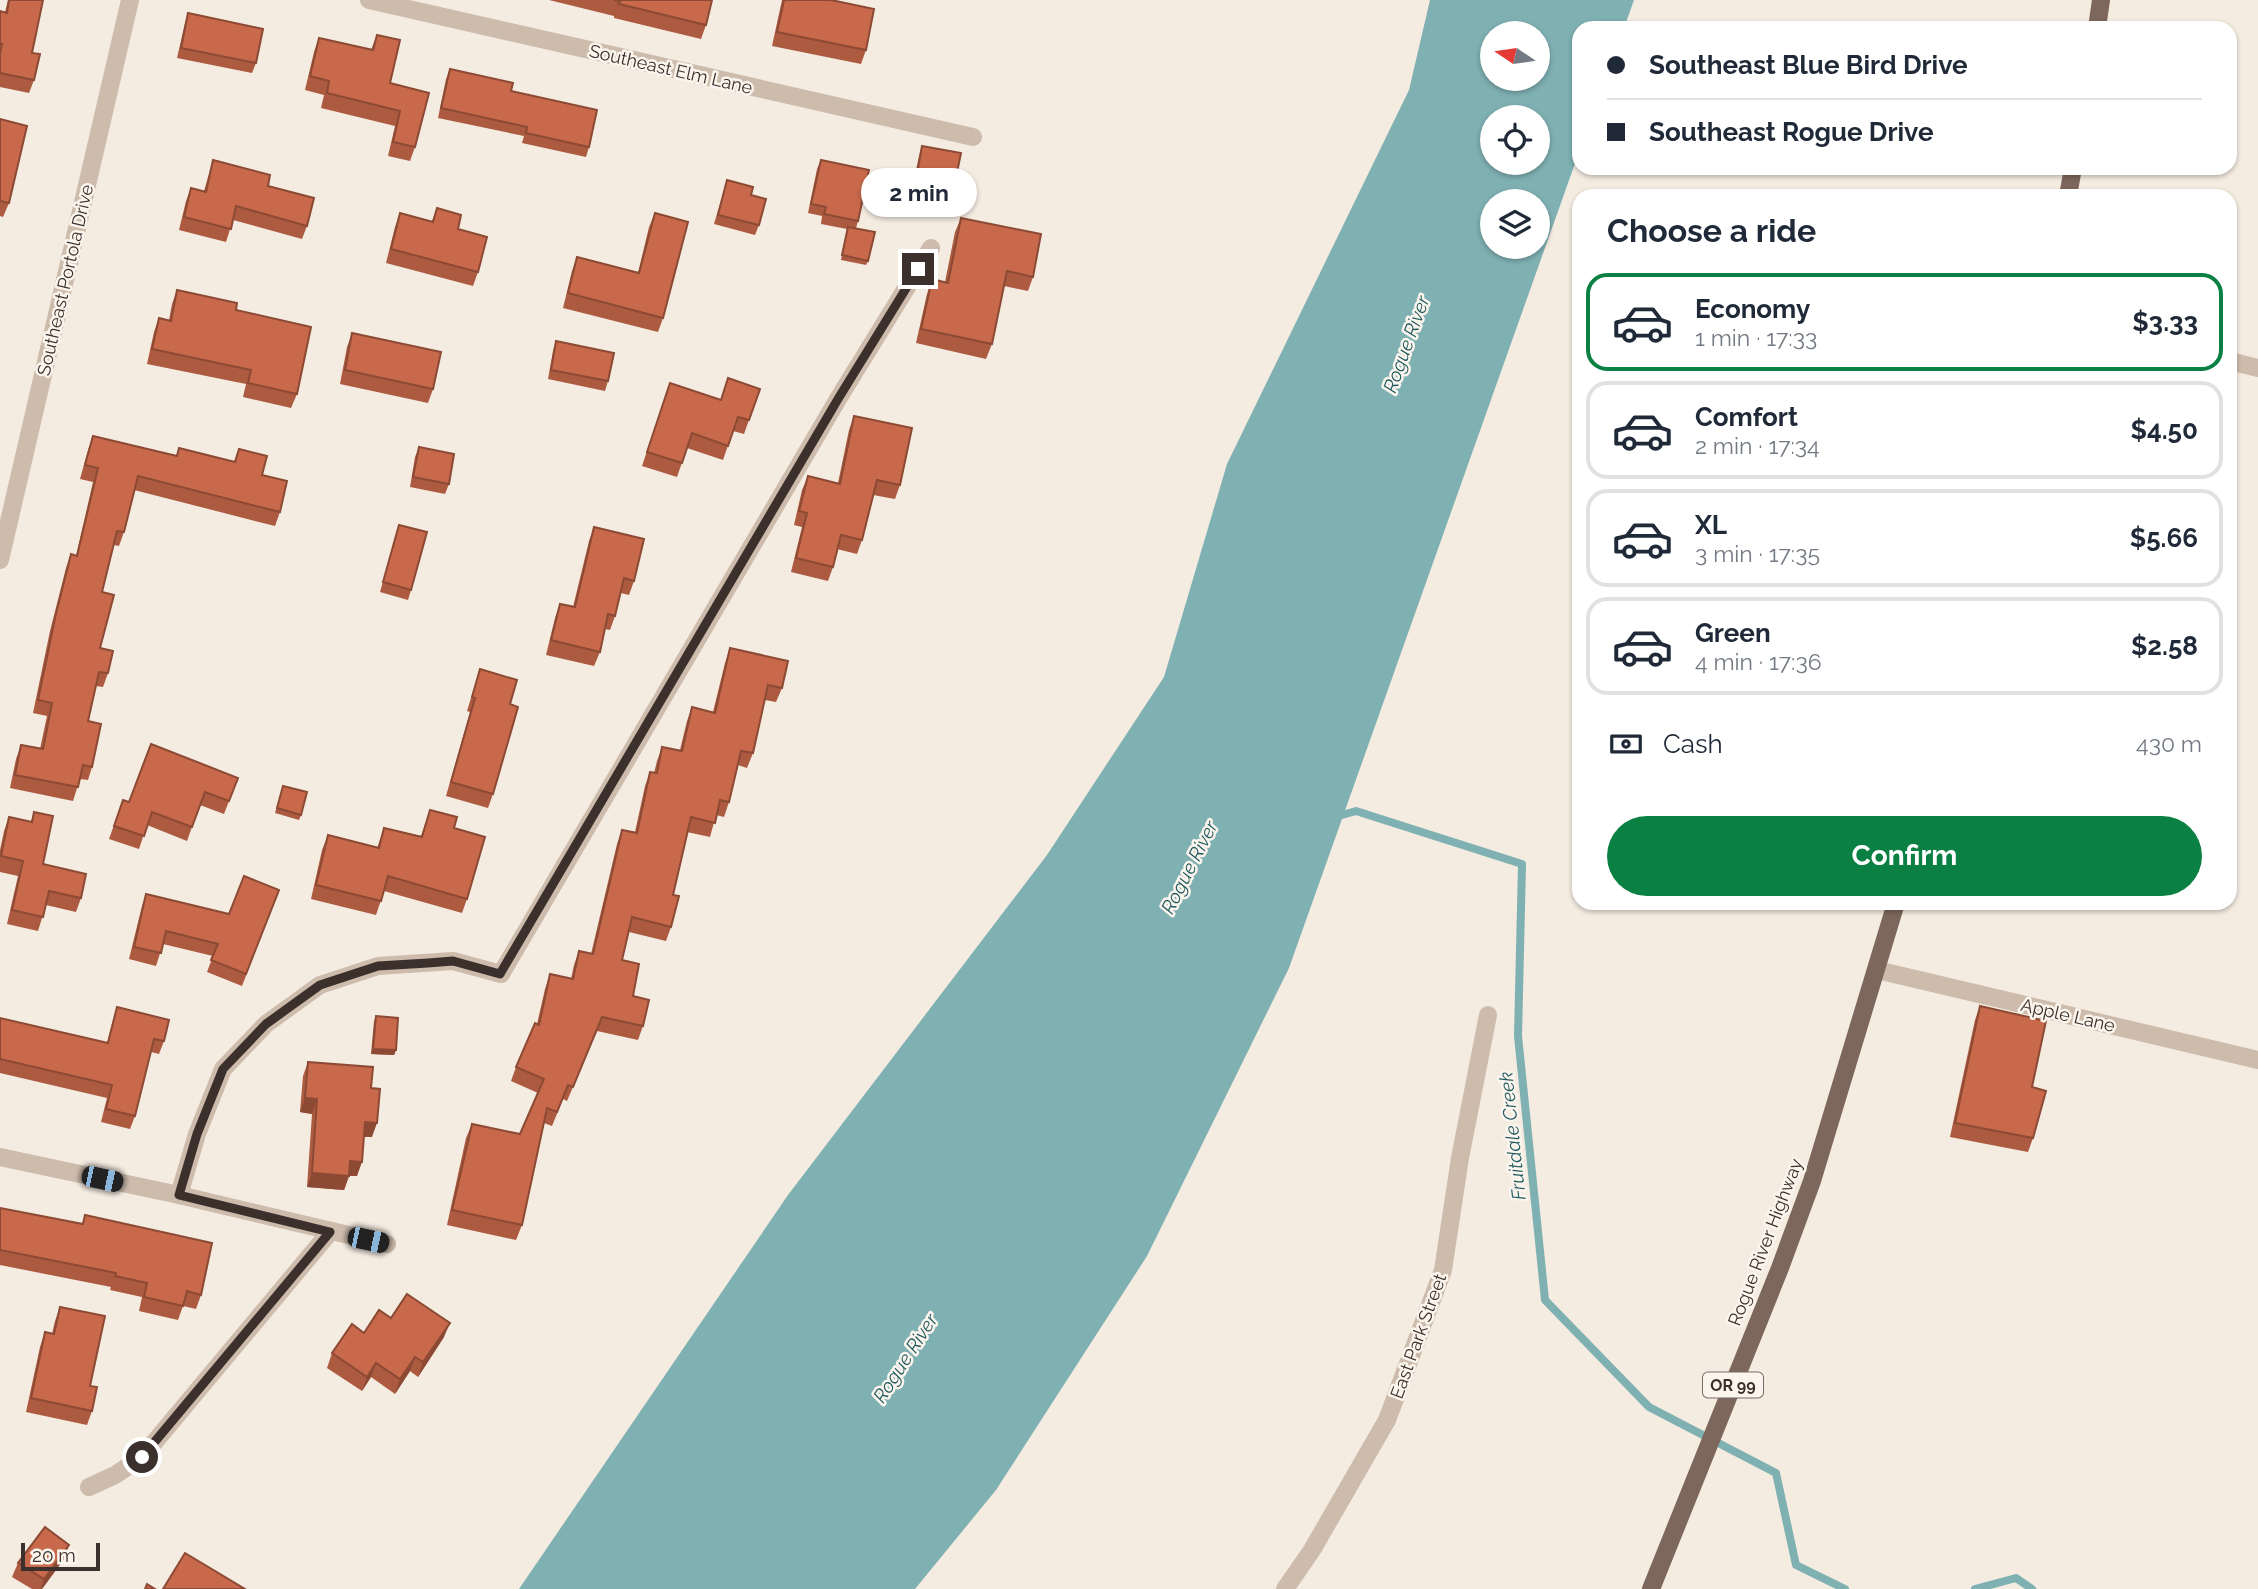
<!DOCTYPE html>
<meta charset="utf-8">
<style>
:root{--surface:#fff;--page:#f6f6f7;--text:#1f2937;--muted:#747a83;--line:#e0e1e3;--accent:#0b8043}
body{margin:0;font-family:Raleway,sans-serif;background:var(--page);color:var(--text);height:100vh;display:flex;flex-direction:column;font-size:26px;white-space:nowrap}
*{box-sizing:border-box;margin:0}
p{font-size:23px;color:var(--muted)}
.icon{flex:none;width:38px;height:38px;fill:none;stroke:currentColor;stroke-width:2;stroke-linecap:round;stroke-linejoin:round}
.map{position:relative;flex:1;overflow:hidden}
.sheet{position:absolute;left:1572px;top:189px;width:665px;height:721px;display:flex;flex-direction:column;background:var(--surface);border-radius:21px;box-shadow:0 2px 5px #0004}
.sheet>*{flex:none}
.hud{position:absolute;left:1572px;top:21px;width:665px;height:154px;border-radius:21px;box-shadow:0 2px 5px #0004;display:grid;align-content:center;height:154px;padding:0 35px;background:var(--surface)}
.needle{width:46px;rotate:283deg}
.controls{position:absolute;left:1480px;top:21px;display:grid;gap:14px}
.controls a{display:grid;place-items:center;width:70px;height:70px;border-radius:50%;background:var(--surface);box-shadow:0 2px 5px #0004;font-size:35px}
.scale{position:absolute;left:21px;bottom:18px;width:79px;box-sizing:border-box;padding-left:7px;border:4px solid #3b302b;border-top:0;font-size:19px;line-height:24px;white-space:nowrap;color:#3b302b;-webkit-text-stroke:5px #fbf5ee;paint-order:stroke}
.end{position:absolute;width:32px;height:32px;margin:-16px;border:9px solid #3b302b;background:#fff;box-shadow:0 0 0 4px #fff}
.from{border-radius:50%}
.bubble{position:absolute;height:49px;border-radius:24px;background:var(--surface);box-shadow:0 2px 5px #0004;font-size:23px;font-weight:700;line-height:49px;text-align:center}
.car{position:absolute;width:21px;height:42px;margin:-21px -10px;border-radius:9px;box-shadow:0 0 5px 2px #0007;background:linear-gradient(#222 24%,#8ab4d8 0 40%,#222 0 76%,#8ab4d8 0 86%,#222 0)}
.hud b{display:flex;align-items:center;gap:24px;height:66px;font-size:26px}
.hud b+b{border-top:2px solid var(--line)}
.hud i{width:18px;height:18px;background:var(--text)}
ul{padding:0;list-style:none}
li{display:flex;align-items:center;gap:21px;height:98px;margin:0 14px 10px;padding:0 21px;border:4px solid var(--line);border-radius:21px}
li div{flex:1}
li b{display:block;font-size:26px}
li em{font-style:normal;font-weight:700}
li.current{border-color:var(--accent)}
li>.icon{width:63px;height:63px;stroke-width:1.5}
h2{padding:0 35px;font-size:32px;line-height:84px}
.pay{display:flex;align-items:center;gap:18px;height:77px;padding:0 35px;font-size:26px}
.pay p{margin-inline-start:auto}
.action{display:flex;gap:14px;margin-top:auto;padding:14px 35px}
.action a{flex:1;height:80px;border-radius:42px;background:var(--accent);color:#fff;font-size:28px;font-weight:700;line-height:80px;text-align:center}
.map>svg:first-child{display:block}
.water{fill:#7fb0b2;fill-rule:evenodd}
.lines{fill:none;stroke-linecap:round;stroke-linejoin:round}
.stream{stroke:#7fb0b2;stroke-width:8}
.street{stroke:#cdbbac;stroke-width:18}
.primary{stroke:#7d675c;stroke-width:18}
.wall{fill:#ac5a40}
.shaded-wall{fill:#8c4a34}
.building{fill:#c8694b;stroke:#8c4a34;stroke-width:2}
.route{stroke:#3b302b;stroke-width:9}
.labels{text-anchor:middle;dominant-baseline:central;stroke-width:5;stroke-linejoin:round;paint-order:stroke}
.shield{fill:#fbf5ee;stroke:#756b66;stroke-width:2}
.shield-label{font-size:16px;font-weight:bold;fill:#3b302b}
.street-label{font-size:18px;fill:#3b302b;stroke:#fbf5ee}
.water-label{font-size:19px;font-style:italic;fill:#1f5a5e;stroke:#fbf5ee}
</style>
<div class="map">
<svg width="2258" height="1589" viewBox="0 0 2258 1589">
<rect width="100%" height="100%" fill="#f4ebe1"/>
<path class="water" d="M 1430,0 L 1634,0 L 1624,28 L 1578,28 L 1578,155 L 1289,968 L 1147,1256 L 996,1490 L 915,1589 L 519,1589 L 788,1195 L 1047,855 L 1164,677 L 1227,464 L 1409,90 ZM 1493,33 L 1538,33 L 1538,79 L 1493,79 ZM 1493,117 L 1538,117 L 1538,163 L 1493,163 ZM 1493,201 L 1538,201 L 1538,247 L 1493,247 Z"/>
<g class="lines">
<g class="stream">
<path d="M 1335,817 L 1356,811 L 1522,864 L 1518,1036 L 1545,1300 L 1649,1407 L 1776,1473 L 1796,1565 L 1845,1589"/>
<path d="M 1975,1589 L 2016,1578 L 2032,1589"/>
</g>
<g class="street">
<path d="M 369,0 L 973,137"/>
<path d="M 2230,361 L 2258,368"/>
<path d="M 0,560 L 130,0"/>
<path d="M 1877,970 L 2258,1060"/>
<path d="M 0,1157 L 179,1195 L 387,1244"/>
<path d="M 179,1195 L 197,1134 L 223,1069 L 266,1024 L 320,985 L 378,966 L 453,961 L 501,974 L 838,399 L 931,248"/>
<path d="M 89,1487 L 115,1475 L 142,1457 L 330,1232"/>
<path d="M 1285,1589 L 1312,1550 L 1387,1420 L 1443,1270 L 1460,1158 L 1488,1015"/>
</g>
<g class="primary">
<path d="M 2097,28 L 2101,0"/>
<path d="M 2068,196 L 2073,168"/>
<path d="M 1651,1589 L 1780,1268 L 1812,1181 L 1896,903"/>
</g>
</g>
<g class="wall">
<path d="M 8,0 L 43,0 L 32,53 L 34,80 L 29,93 L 0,87 L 0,11 L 5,12 Z"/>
<path d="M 549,0 L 712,0 L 706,25 L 701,39 L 614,18 L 614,16 Z"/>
<path d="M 782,0 L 831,0 L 866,50 L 861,64 L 772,46 Z"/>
<path d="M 188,13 L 256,63 L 252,73 L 177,58 L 185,23 Z"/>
<path d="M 377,35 L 390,83 L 415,147 L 410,161 L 388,156 L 395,126 L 321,108 L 324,95 L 305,90 L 314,52 L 319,38 L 371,50 Z"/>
<path d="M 450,69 L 511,91 L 589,147 L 586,157 L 522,143 L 524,136 L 438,118 L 446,79 Z"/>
<path d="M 0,119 L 9,203 L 3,217 L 0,216 Z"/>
<path d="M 922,146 L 953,192 L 950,202 L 911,194 L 919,156 Z"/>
<path d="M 213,160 L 268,186 L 307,226 L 302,239 L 233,220 L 226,242 L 179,230 L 186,201 L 191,188 L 204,191 Z"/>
<path d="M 821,160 L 858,221 L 856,228 L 868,261 L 866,265 L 841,260 L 847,229 L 821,224 L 822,216 L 808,213 L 817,169 Z"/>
<path d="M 727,180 L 751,195 L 759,225 L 755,235 L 714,224 Z"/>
<path d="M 437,208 L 458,229 L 478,272 L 473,286 L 386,263 L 395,227 L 400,213 L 432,221 Z"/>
<path d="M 655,213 L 663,318 L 658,332 L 563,308 L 572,271 L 577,257 L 638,273 L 649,227 Z"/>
<path d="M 961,218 L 1033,277 L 1028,291 L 1004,286 L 992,344 L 986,359 L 916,343 L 927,294 L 932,279 L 945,282 L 955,232 Z"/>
<path d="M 177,290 L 236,310 L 297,394 L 291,408 L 243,397 L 246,384 L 147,364 L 154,332 L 159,318 L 169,320 L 172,304 Z"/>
<path d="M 352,333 L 433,389 L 428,403 L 340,384 L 347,347 Z"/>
<path d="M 556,341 L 608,381 L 605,391 L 548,379 L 553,351 Z"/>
<path d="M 760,389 L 744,434 L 733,431 L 723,460 L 687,448 L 677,477 L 642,466 L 665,397 L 721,400 Z"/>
<path d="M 854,416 L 900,485 L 895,499 L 873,495 L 862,540 L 857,554 L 837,549 L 833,567 L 828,581 L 791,572 L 802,527 L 794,525 L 802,490 L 808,476 L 838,483 L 849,430 Z"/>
<path d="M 93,436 L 176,456 L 179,448 L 234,462 L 239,449 L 262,475 L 280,512 L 275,526 L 134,490 L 124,532 L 119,546 L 114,545 L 102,592 L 100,648 L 108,673 L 103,687 L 96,686 L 88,721 L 92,767 L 88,780 L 80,779 L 73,801 L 10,788 L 16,759 L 21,745 L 40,749 L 47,716 L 33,713 L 50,631 L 66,568 L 71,554 L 76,556 L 93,482 L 80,479 L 88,450 Z"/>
<path d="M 419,447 L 449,484 L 445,494 L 410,487 L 415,457 Z"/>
<path d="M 399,525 L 411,590 L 408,600 L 380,592 Z"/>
<path d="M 594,527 L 634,581 L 629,595 L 621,593 L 615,616 L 610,630 L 605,629 L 600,652 L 594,666 L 546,655 L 555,618 L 560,604 L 573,607 L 589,541 Z"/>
<path d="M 730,648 L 782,688 L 776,702 L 765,700 L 753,753 L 747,768 L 738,765 L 729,802 L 724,817 L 716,815 L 710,837 L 687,832 L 673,895 L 671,927 L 666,941 L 629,932 L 622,960 L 633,996 L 643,1026 L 638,1040 L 597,1031 L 567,1101 L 563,1099 L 552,1126 L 544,1123 L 522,1225 L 516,1240 L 447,1225 L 466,1138 L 472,1124 L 520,1134 L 538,1093 L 511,1081 L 516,1067 L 537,1024 L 545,989 L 550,974 L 571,979 L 574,965 L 579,951 L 591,954 L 617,844 L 622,830 L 635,832 L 645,786 L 650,772 L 654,773 L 657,761 L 662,747 L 680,750 L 687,721 L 692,707 L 713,712 L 725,663 Z"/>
<path d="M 480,669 L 493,794 L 488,808 L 446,796 L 470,712 L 467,711 Z"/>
<path d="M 238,778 L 224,814 L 200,805 L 187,841 L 147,825 L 139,849 L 109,839 L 123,800 L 129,802 Z"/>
<path d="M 283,786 L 301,815 L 299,820 L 275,813 Z"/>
<path d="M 430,810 L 454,828 L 467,899 L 462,913 L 384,891 L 376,915 L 311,899 L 322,850 L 328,835 L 377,848 L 384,828 L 421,836 Z"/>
<path d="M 34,812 L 43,864 L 81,898 L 76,912 L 46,905 L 38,931 L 7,924 L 18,876 L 0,872 L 0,850 L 4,831 L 9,817 L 31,822 Z"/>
<path d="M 279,890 L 242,986 L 207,972 L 213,956 L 163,944 L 156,966 L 129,959 L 142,906 L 146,894 L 229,914 Z"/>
<path d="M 1980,1006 L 2032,1087 L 2033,1138 L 2028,1152 L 1950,1137 L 1975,1020 Z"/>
<path d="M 117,1007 L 164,1041 L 159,1054 L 151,1052 L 135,1116 L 130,1129 L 101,1122 L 107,1098 L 0,1073 L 0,1018 L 107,1043 L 113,1020 Z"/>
<path d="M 376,1016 L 396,1050 L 394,1055 L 371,1054 L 374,1021 Z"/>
<path d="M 308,1062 L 371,1088 L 372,1137 L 364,1137 L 357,1176 L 349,1176 L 344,1190 L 307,1187 L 312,1114 L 300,1112 L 303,1076 Z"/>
<path d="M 0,1208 L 82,1224 L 85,1215 L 201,1295 L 196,1309 L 183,1306 L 178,1320 L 139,1311 L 142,1297 L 110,1290 L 111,1287 L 0,1265 Z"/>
<path d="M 60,1307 L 90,1386 L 92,1411 L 87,1425 L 26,1412 L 40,1347 L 45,1332 L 52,1334 L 55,1321 Z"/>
<path d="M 391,1318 L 444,1337 L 418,1377 L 410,1371 L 395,1394 L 371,1377 L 362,1391 L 327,1368 L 332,1353 L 364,1333 Z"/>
<path d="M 64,1559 L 42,1589 L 32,1589 L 12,1577 L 18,1563 Z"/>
</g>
<g class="shaded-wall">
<path d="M 373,1049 L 396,1050 L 394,1055 L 371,1054 Z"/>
<path d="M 305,1098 L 317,1099 L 312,1114 L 300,1112 Z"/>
<path d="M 365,1122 L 377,1123 L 372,1137 L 360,1136 Z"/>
<path d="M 350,1161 L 362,1162 L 357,1176 L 345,1175 Z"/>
<path d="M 312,1173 L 349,1176 L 344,1190 L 307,1187 Z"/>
<path d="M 450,1323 L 444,1337 L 418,1377 L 423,1362 Z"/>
<path d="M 415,1357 L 410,1371 L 395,1394 L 400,1379 Z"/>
<path d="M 376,1363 L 371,1377 L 362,1391 L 367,1377 Z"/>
<path d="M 69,1545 L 64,1559 L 42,1589 L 41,1589 L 44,1579 Z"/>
</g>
<g class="building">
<path d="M 9,0 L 43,0 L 32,53 L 40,54 L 34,80 L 0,73 L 0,53 L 2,44 L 0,44 L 0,11 L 7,13 Z"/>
<path d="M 614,0 L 712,0 L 706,25 L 619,4 L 620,1 Z"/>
<path d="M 784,0 L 831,0 L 874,9 L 866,50 L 777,32 Z"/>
<path d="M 188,13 L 263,29 L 256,63 L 181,48 Z"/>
<path d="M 377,35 L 400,40 L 390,83 L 429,93 L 415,147 L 393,142 L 400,111 L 327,93 L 329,81 L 310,76 L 319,38 L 373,50 Z"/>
<path d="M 450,69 L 513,83 L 511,91 L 597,110 L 589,147 L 526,133 L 527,127 L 441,108 Z"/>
<path d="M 0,119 L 27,126 L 9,203 L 0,201 Z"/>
<path d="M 922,146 L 961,153 L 953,192 L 915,185 Z"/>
<path d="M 213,160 L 270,175 L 268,186 L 314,198 L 307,226 L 236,206 L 231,229 L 184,217 L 191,188 L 206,192 Z"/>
<path d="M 821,160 L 869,170 L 858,221 L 824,214 L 826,207 L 811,204 Z"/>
<path d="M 727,180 L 753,187 L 751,195 L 766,199 L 759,225 L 718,215 Z"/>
<path d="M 437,208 L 461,215 L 458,229 L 487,237 L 478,272 L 391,249 L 400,213 L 433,222 Z"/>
<path d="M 655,213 L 688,222 L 663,318 L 568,293 L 577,257 L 639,273 Z"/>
<path d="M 961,218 L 1041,234 L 1033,277 L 1007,271 L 992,344 L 921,329 L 932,279 L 948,283 Z"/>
<path d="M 848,227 L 875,232 L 868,261 L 842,255 Z"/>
<path d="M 177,290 L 237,303 L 236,310 L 311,327 L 297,394 L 248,383 L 251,370 L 152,349 L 159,318 L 171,321 Z"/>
<path d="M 352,333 L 441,352 L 433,389 L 345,370 Z"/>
<path d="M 556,341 L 614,353 L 608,381 L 551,370 Z"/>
<path d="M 728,378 L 760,389 L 749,420 L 738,417 L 728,446 L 692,433 L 682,463 L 647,452 L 670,383 L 721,400 Z"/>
<path d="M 854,416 L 912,428 L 900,485 L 877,480 L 862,540 L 841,535 L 833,567 L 796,558 L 807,513 L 799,511 L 808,476 L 840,484 Z"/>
<path d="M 93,436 L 177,456 L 179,448 L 235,462 L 239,449 L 267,456 L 262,475 L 287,481 L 280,512 L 138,476 L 124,532 L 117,531 L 102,592 L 114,595 L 100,648 L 113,651 L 108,673 L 99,672 L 88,721 L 101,724 L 92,767 L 83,765 L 78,787 L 15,775 L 21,745 L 43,749 L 52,703 L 38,700 L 55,618 L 71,554 L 77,556 L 98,468 L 85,465 Z"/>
<path d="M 419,447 L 454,454 L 449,484 L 413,477 Z"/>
<path d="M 399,525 L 427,532 L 411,590 L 383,582 Z"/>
<path d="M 594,527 L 644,539 L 634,581 L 624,578 L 615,616 L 608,614 L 600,652 L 551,640 L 560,604 L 575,607 Z"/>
<path d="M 730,648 L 788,661 L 782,688 L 768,685 L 753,753 L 741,751 L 729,802 L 720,800 L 715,823 L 691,817 L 673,895 L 679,896 L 671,927 L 632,917 L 622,960 L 639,964 L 633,996 L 649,1000 L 643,1026 L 602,1017 L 573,1087 L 568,1085 L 557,1112 L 547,1108 L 522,1225 L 452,1210 L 472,1124 L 520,1134 L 544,1079 L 516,1067 L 535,1023 L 539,1025 L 550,974 L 573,979 L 579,951 L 593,954 L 622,830 L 637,833 L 650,772 L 657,773 L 662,747 L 682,751 L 692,707 L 715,713 Z"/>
<path d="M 480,669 L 517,680 L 510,704 L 518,707 L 493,794 L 451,782 L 475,698 L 472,697 Z"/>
<path d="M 151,744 L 238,778 L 229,801 L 205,792 L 192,827 L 152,812 L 144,836 L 114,826 L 123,800 L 129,802 Z"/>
<path d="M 283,786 L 307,792 L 301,815 L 277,808 Z"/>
<path d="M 430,810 L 457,817 L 454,828 L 485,837 L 467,899 L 388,876 L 381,901 L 316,885 L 328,835 L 379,848 L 384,828 L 422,837 Z"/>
<path d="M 34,812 L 53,816 L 43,864 L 86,874 L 81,898 L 49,891 L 43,917 L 12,910 L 23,861 L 1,856 L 9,817 L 32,822 Z"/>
<path d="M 244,876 L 279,890 L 246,974 L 211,960 L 218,944 L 166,931 L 161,953 L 134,947 L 146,894 L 229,914 Z"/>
<path d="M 1980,1006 L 2046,1021 L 2032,1087 L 2046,1091 L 2033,1138 L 1955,1123 Z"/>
<path d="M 117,1007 L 169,1020 L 164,1041 L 154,1039 L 135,1116 L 106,1109 L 112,1085 L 0,1059 L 0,1018 L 108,1043 Z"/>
<path d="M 376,1016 L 398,1018 L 396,1050 L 373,1049 Z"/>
<path d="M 308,1062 L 373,1067 L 371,1088 L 380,1089 L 377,1123 L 365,1122 L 362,1162 L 350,1161 L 349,1176 L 312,1173 L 317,1099 L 305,1098 Z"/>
<path d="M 0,1208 L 83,1224 L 85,1215 L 212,1243 L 201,1295 L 187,1291 L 183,1306 L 144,1297 L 147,1283 L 115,1276 L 116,1273 L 0,1250 Z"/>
<path d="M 407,1294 L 450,1323 L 423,1362 L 415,1357 L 400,1379 L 376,1363 L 367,1377 L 332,1353 L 352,1324 L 364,1333 L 379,1310 L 391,1318 Z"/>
<path d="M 60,1307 L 105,1316 L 90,1386 L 97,1387 L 92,1411 L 31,1398 L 45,1332 L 54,1334 Z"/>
<path d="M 45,1527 L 69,1545 L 44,1579 L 18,1563 Z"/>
<path d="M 185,1553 L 245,1589 L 163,1589 Z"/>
<path d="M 147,1584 L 155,1589 L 145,1589 Z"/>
</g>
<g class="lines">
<path class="route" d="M 142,1457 L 330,1232 L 179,1195 L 197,1134 L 223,1069 L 266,1024 L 320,985 L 378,966 L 428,963 L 453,961 L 500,974 L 838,399 L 918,269"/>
</g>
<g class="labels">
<rect class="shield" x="1703" y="1372.5" width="60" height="25" rx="5"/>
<g class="shield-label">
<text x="1733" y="1385">OR 99</text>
</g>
<g class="street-label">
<text transform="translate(671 69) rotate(13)">Southeast Elm Lane</text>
<text transform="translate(65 280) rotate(-77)">Southeast Portola Drive</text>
<text transform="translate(2068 1015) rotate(13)">Apple Lane</text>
<text transform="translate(1765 1242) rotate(-69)">Rogue River Highway</text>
<text transform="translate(1418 1336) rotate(-70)">East Park Street</text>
</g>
<g class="water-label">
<text transform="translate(1406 344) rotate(-70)">Rogue River</text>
<text transform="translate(1189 867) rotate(-63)">Rogue River</text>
<text transform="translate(1512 1136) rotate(-96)">Fruitdale Creek</text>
<text transform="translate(905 1358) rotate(-57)">Rogue River</text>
</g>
</g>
</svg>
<div class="controls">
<a><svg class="needle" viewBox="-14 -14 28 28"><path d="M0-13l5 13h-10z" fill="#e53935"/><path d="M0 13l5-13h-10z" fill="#747a83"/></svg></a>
<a><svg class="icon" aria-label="locate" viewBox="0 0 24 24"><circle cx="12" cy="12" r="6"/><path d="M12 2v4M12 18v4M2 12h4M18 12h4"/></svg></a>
<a><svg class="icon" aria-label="layers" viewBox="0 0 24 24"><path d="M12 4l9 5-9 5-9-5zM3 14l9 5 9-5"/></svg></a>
</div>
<div class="scale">20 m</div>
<i class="end from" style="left:142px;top:1457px"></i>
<i class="end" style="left:918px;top:269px"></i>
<div class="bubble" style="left:861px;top:168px;width:116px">2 min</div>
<i class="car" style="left:102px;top:1179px;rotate:102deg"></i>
<i class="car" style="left:368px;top:1240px;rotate:102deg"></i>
<div class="hud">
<b><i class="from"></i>Southeast Blue Bird Drive</b>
<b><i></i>Southeast Rogue Drive</b>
</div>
<section class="sheet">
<h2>Choose a ride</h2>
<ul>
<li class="current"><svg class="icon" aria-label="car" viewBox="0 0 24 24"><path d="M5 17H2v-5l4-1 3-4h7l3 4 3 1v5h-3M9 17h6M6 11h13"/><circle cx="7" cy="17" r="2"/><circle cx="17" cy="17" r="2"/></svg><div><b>Economy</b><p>1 min · 17:33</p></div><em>$3.33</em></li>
<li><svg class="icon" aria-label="car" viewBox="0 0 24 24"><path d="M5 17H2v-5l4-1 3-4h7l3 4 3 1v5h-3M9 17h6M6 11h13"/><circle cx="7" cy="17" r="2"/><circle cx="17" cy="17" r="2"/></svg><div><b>Comfort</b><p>2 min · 17:34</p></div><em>$4.50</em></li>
<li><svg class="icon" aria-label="car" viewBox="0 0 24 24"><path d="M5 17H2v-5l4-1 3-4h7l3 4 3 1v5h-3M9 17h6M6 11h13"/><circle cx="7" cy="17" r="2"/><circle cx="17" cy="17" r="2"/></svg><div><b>XL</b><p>3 min · 17:35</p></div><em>$5.66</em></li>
<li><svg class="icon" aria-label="car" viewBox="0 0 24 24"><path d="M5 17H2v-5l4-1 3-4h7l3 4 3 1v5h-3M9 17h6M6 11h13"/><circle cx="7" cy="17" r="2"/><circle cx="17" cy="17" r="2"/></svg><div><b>Green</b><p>4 min · 17:36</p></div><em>$2.58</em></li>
</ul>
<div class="pay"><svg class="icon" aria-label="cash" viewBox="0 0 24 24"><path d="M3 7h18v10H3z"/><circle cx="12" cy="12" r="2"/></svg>Cash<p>430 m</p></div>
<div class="action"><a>Confirm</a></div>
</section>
</div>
